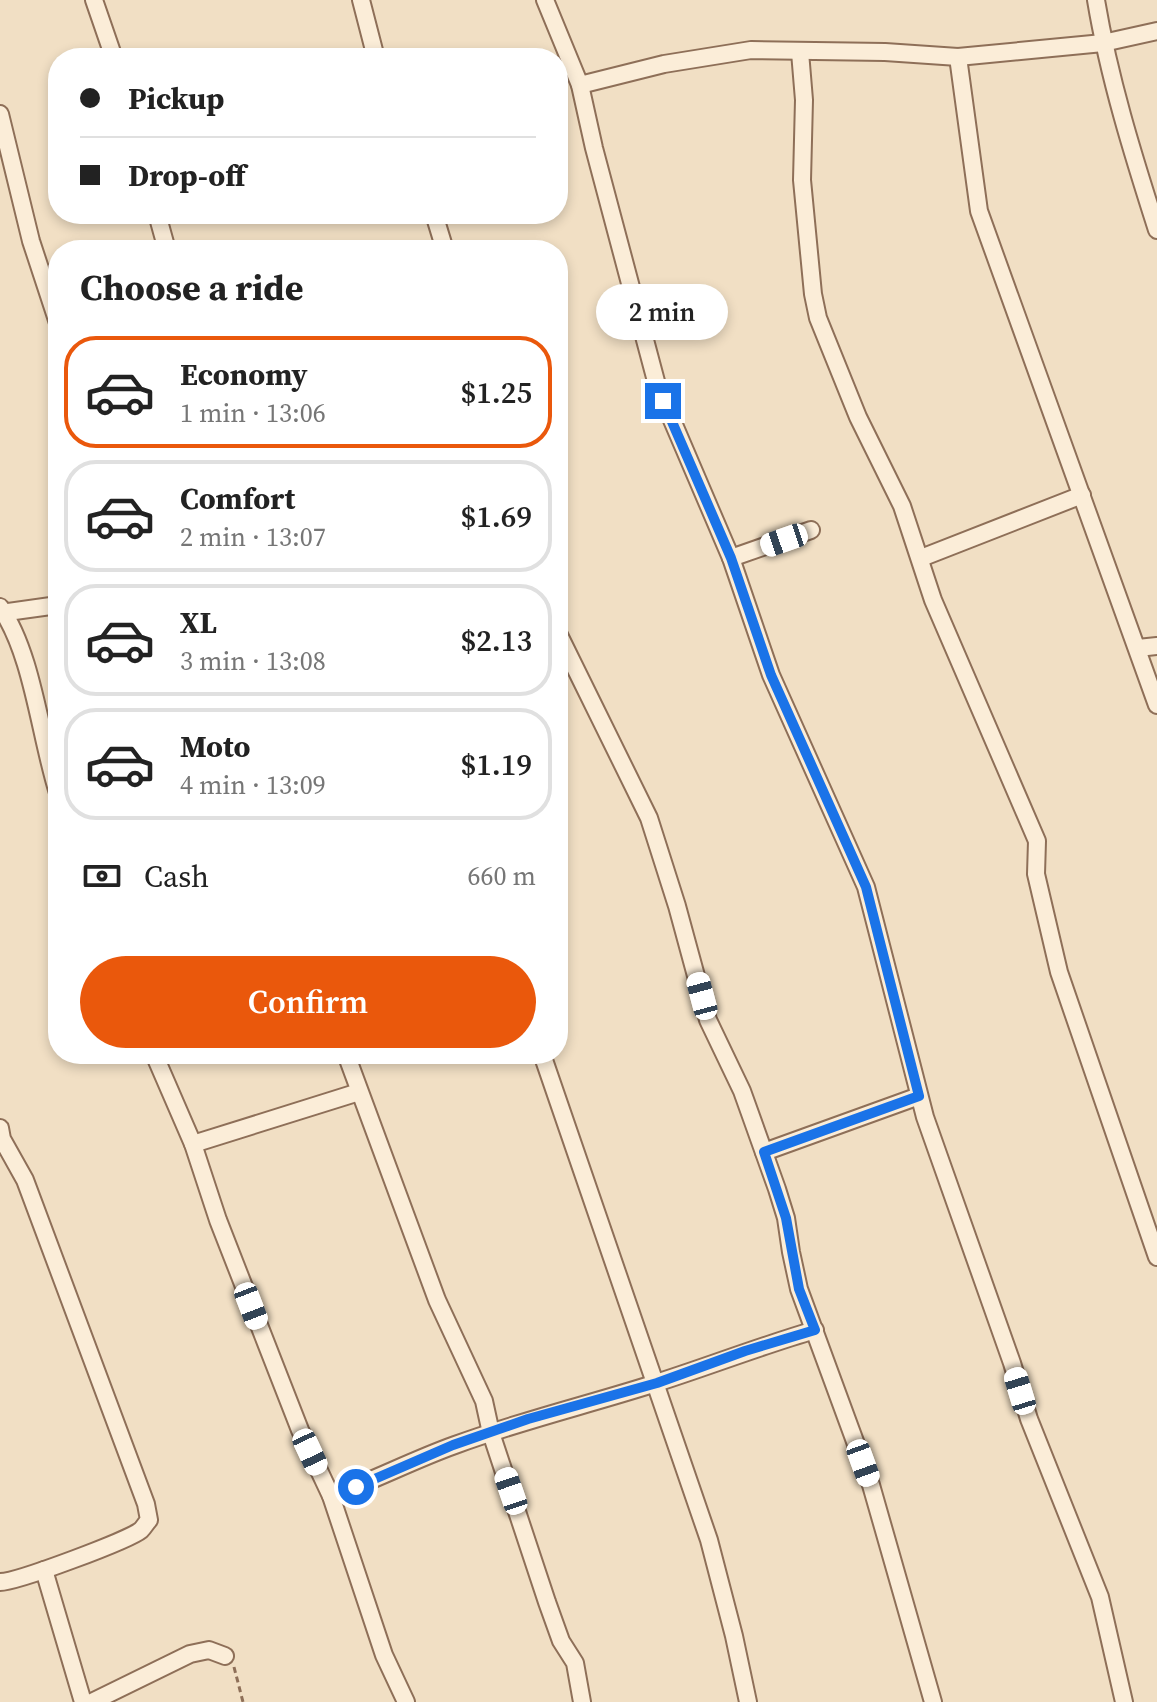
<!DOCTYPE html>
<meta charset="utf-8">
<style>
:root{--surface:#fff;--page:#f6f6f6;--text:#222;--muted:#767676;--line:#e0e0e0;--accent:#ea580c}
body{margin:0;font-family:"Source Serif 4",serif;background:var(--page);color:var(--text);height:100vh;display:flex;flex-direction:column;font-size:30px;white-space:nowrap}
*{box-sizing:border-box;margin:0}
p{font-size:26px;color:var(--muted)}
.icon{flex:none;width:44px;height:44px;fill:none;stroke:currentColor;stroke-width:2;stroke-linecap:round;stroke-linejoin:round}
.map{position:relative;flex:1;overflow:hidden}
.drawer{position:absolute;left:48px;top:240px;width:520px;height:824px;display:flex;flex-direction:column;background:var(--surface);border-radius:32px;box-shadow:0 4px 12px #0003}
.drawer>*{flex:none}
.top-card{position:absolute;left:48px;top:48px;width:520px;height:176px;border-radius:32px;box-shadow:0 4px 12px #0003;display:grid;align-content:center;height:176px;padding:0 32px;background:var(--surface)}
.end{position:absolute;width:36px;height:36px;margin:-18px;border:10px solid #1a73e8;background:#fff;box-shadow:0 0 0 4px #fff}
.from{border-radius:50%}
.bubble{position:absolute;height:56px;border-radius:28px;background:var(--surface);box-shadow:0 4px 12px #0003;font-size:26px;font-weight:600;line-height:56px;text-align:center}
.car{position:absolute;width:24px;height:48px;margin:-24px -12px;border-radius:10px;box-shadow:0 0 6px 2px #0007;background:linear-gradient(#fff 24%,#345 0 40%,#fff 0 76%,#345 0 86%,#fff 0)}
.top-card b{display:flex;align-items:center;gap:28px;height:76px;font-size:30px}
.top-card b+b{border-top:2px solid var(--line)}
.top-card i{width:20px;height:20px;background:var(--text)}
ul{padding:0;list-style:none}
li{display:flex;align-items:center;gap:24px;height:112px;margin:0 16px 12px;padding:0 16px;border:4px solid var(--line);border-radius:32px}
li div{flex:1}
li b{display:block;font-size:30px}
li em{font-style:normal;font-weight:600}
li.selected{border-color:var(--accent)}
li>.icon{width:72px;height:72px;stroke-width:1.5}
h2{padding:0 32px;font-size:36px;line-height:96px}
.pay{display:flex;align-items:center;gap:20px;height:88px;padding:0 32px;font-size:30px}
.pay p{margin-inline-start:auto}
.action{display:flex;gap:16px;margin-top:auto;padding:16px 32px}
.action a{flex:1;height:92px;border-radius:48px;background:var(--accent);color:#fff;font-size:32px;font-weight:600;line-height:92px;text-align:center}
.map>svg:first-child{display:block}
.lines{fill:none;stroke-linecap:round;stroke-linejoin:round}
.minor-casing{stroke:#8e6f58;stroke-width:20}
.path{stroke:#8e6f58;stroke-width:3;stroke-dasharray:6 4;stroke-linecap:butt}
.minor{stroke:#fbedd8;stroke-width:16}
.route{stroke:#1a73e8;stroke-width:10}
</style>
<div class="map">
<svg width="1157" height="1702" viewBox="0 0 1157 1702">
<rect width="100%" height="100%" fill="#f1dfc4"/>
<g class="lines">
<defs>
<g id="minor">
<path d="M 94,0 L 114,58"/>
<path d="M 361,0 L 376,58"/>
<path d="M 545,0 L 580,85 L 594,148 L 657,385 L 731,558 L 771,675 L 866,887 L 925,1117 L 1012,1363 L 1029,1419 L 1100,1597 L 1124,1702"/>
<path d="M 1096,0 C 1109,78 1133,155 1157,230"/>
<path d="M 800,52 L 804,100 L 802,180 L 813,294 L 818,318 L 858,417 L 902,506 L 933,600 L 1037,841 L 1036,874 L 1059,972 L 1157,1257"/>
<path d="M 958,57 L 979,211 L 1157,705"/>
<path d="M 580,85 L 664,64 L 751,50 L 885,52 L 958,57 L 1103,43 L 1157,31"/>
<path d="M 0,114 L 31,241 L 58,323"/>
<path d="M 157,214 L 167,250"/>
<path d="M 434,214 L 445,250"/>
<path d="M 731,558 L 811,530"/>
<path d="M 921,558 L 1082,495"/>
<path d="M 0,607 C 33,654 40,737 58,793"/>
<path d="M 0,613 L 58,605"/>
<path d="M 558,633 L 649,818 L 677,906 L 708,1020 L 742,1091 L 777,1189 L 786,1218 L 791,1252 L 799,1289 L 871,1485 L 933,1702"/>
<path d="M 1138,648 L 1157,646"/>
<path d="M 154,1054 L 193,1144 L 218,1220 L 300,1430 L 331,1496 L 384,1655 L 406,1702"/>
<path d="M 346,1054 L 437,1300 L 484,1401 L 491,1433 L 547,1602 L 561,1641 L 575,1663 L 582,1702"/>
<path d="M 542,1054 L 709,1540 L 734,1636 L 748,1702"/>
<path d="M 0,1128 L 2,1139 L 25,1180 L 146,1504 L 149,1520 C 146,1523 144,1527 141,1530 C 129,1540 17,1582 0,1582"/>
<path d="M 193,1144 L 359,1092"/>
<path d="M 764,1152 L 919,1096"/>
<path d="M 331,1496 C 373,1481 413,1460 455,1445 C 520,1421 587,1405 653,1384 C 707,1367 760,1346 815,1330"/>
<path d="M 44,1570 L 83,1702"/>
<path d="M 92,1702 L 190,1654 L 209,1650 L 225,1656"/>
</g>
</defs>
<use href="#minor" class="minor-casing"/>
<path class="path" d="M 234,1667 L 243,1702"/>
<use href="#minor" class="minor"/>
</g>
<g class="lines">
<path class="route" d="M 356,1487 L 453,1445 L 528,1419 L 657,1383 L 745,1351 L 815,1330 L 799,1289 L 786,1218 L 764,1152 L 919,1096 L 866,887 L 771,675 L 731,558 L 663,401"/>
</g>
</svg>
<i class="end from" style="left:356px;top:1487px"></i>
<i class="end" style="left:663px;top:401px"></i>
<div class="bubble" style="left:596px;top:284px;width:132px">2 min</div>
<i class="car" style="left:784px;top:540px;rotate:251deg"></i>
<i class="car" style="left:702px;top:996px;rotate:345deg"></i>
<i class="car" style="left:251px;top:1306px;rotate:159deg"></i>
<i class="car" style="left:1020px;top:1391px;rotate:343deg"></i>
<i class="car" style="left:310px;top:1452px;rotate:155deg"></i>
<i class="car" style="left:863px;top:1463px;rotate:160deg"></i>
<i class="car" style="left:511px;top:1491px;rotate:341deg"></i>
<div class="top-card">
<b><i class="from"></i>Pickup</b>
<b><i></i>Drop-off</b>
</div>
<section class="drawer">
<h2>Choose a ride</h2>
<ul>
<li class="selected"><svg class="icon" aria-label="car" viewBox="0 0 24 24"><path d="M5 17H2v-5l4-1 3-4h7l3 4 3 1v5h-3M9 17h6M6 11h13"/><circle cx="7" cy="17" r="2"/><circle cx="17" cy="17" r="2"/></svg><div><b>Economy</b><p>1 min · 13:06</p></div><em>$1.25</em></li>
<li><svg class="icon" aria-label="car" viewBox="0 0 24 24"><path d="M5 17H2v-5l4-1 3-4h7l3 4 3 1v5h-3M9 17h6M6 11h13"/><circle cx="7" cy="17" r="2"/><circle cx="17" cy="17" r="2"/></svg><div><b>Comfort</b><p>2 min · 13:07</p></div><em>$1.69</em></li>
<li><svg class="icon" aria-label="car" viewBox="0 0 24 24"><path d="M5 17H2v-5l4-1 3-4h7l3 4 3 1v5h-3M9 17h6M6 11h13"/><circle cx="7" cy="17" r="2"/><circle cx="17" cy="17" r="2"/></svg><div><b>XL</b><p>3 min · 13:08</p></div><em>$2.13</em></li>
<li><svg class="icon" aria-label="car" viewBox="0 0 24 24"><path d="M5 17H2v-5l4-1 3-4h7l3 4 3 1v5h-3M9 17h6M6 11h13"/><circle cx="7" cy="17" r="2"/><circle cx="17" cy="17" r="2"/></svg><div><b>Moto</b><p>4 min · 13:09</p></div><em>$1.19</em></li>
</ul>
<div class="pay"><svg class="icon" aria-label="cash" viewBox="0 0 24 24"><path d="M3 7h18v10H3z"/><circle cx="12" cy="12" r="2"/></svg>Cash<p>660 m</p></div>
<div class="action"><a>Confirm</a></div>
</section>
</div>
